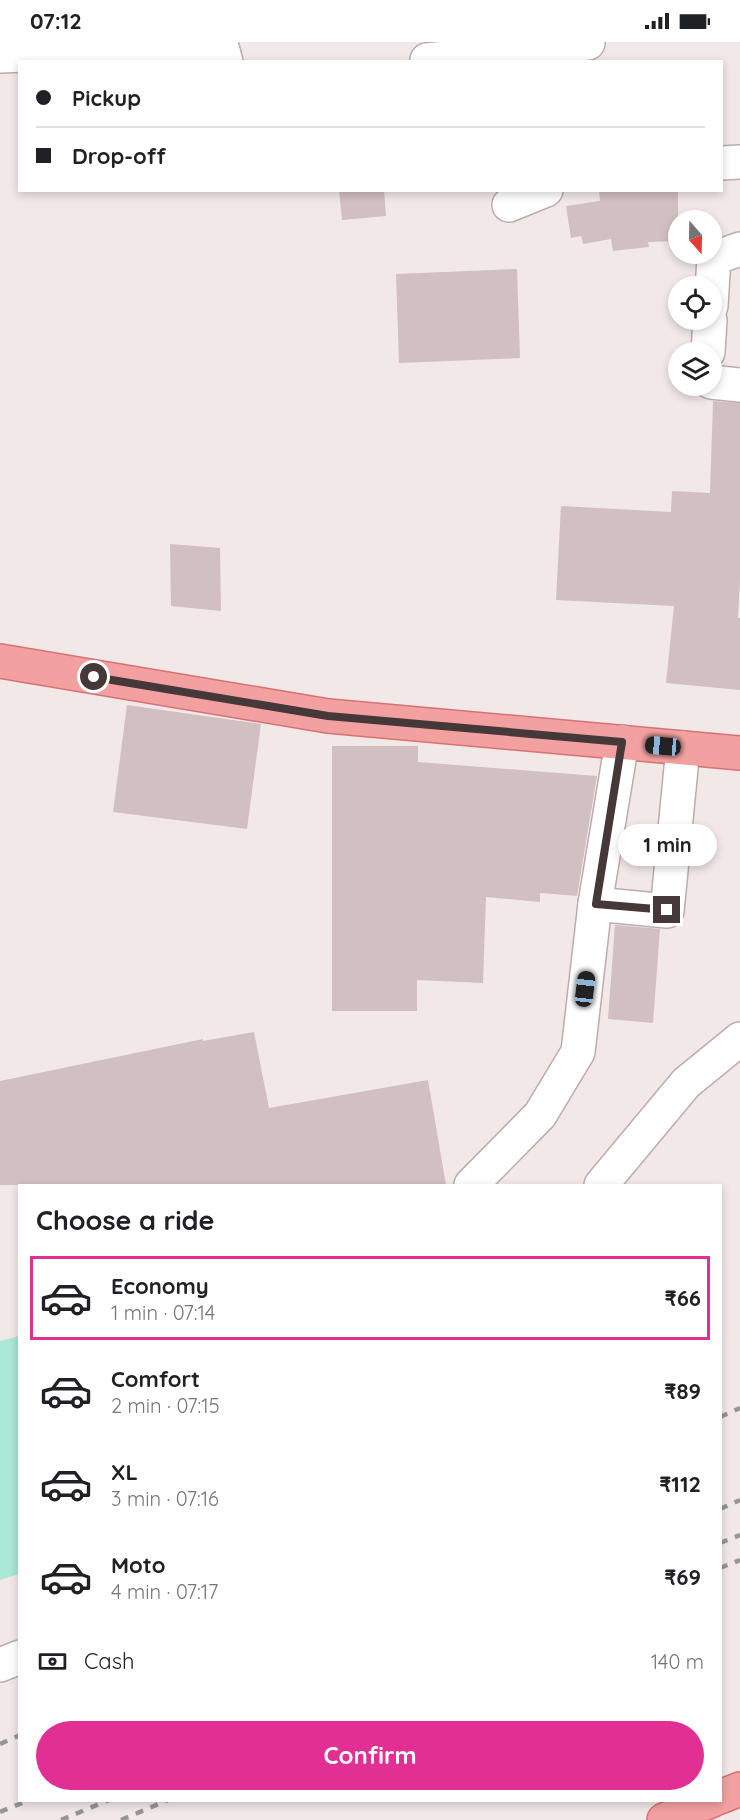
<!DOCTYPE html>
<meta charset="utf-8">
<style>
:root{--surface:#fff;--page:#f6f6f6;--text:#202124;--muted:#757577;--line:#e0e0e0;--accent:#e22f94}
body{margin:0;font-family:Quicksand,sans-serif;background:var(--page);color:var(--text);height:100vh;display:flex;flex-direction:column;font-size:22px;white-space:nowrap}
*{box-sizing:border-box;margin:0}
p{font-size:20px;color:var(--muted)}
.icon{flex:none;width:33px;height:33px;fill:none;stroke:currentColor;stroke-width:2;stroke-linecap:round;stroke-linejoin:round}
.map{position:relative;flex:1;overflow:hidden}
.side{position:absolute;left:18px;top:1142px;width:704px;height:618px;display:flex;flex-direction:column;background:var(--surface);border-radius:0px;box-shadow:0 3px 9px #0003}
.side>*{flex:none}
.guide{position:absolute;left:18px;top:18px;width:705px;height:132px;border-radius:0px;box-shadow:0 3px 9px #0003;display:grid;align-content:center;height:132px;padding:0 18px;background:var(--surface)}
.needle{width:39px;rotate:160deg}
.buttons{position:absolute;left:668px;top:168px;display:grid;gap:12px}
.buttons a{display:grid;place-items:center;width:54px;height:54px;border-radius:50%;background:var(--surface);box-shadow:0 3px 9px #0003;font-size:30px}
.end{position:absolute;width:27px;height:27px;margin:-14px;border:8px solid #453839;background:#fff;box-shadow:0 0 0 3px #fff}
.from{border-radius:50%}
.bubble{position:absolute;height:42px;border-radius:21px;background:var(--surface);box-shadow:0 3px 9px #0003;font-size:20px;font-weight:800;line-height:42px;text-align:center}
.car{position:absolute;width:18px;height:36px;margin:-18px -9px;border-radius:8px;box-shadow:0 0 4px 2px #0007;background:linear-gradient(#222 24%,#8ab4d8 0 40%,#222 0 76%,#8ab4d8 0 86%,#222 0)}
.guide b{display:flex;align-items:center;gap:21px;height:57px;font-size:22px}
.guide b+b{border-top:2px solid var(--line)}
.guide i{width:15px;height:15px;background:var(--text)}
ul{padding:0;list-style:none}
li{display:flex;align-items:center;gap:18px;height:84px;margin:0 12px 9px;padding:0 6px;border:3px solid transparent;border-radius:0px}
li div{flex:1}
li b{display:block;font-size:22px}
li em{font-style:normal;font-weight:800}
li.active{border-color:var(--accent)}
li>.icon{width:54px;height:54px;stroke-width:1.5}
h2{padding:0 18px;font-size:27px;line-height:72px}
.pay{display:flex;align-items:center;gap:15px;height:66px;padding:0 18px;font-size:22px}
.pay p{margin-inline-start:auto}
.button{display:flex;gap:12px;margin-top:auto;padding:12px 18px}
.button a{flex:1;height:69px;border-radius:36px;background:var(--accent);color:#fff;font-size:24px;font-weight:800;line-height:69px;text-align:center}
.status{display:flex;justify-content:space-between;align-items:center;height:42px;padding:0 30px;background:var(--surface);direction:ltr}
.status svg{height:16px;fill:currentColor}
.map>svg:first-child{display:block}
.water{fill:#abe8d5}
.building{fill:#d2bfc1}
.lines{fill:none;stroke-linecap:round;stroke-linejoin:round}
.minor-casing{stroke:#bdacad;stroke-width:36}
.major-casing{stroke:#d67274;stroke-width:36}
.minor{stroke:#fff;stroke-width:33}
.major{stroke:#f3a0a0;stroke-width:33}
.rail{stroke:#969696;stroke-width:4.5;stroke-dasharray:8 8;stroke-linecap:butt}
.route{stroke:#453839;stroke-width:8}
</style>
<div class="status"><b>07:12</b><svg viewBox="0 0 49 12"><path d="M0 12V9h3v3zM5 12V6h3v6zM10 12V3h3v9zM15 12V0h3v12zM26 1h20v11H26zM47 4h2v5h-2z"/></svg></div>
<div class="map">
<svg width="740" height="1778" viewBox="0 0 740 1778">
<rect width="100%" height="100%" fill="#f2e8e8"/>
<path class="water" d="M 19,1294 L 19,1532 L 0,1538 L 0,1299 Z"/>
<g class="building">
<path d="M 339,148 L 384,148 L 386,174 L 342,178 Z"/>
<path d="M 599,148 L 678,148 L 678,199 L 648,200 L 649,205 L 613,209 L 611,197 L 583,202 L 581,194 L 571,196 L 566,164 L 600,159 Z"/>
<path d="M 517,227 L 520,316 L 399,321 L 396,232 Z"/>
<path d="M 713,359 L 740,361 L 740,538 L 738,576 L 740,576 L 740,648 L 666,641 L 674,564 L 556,558 L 561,464 L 671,470 L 672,449 L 710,451 Z"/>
<path d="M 170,502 L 220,506 L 221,569 L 171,564 Z"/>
<path d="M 127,663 L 261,682 L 247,787 L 113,770 Z"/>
<path d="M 332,704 L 418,704 L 418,720 L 597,734 L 577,854 L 540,851 L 540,860 L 486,855 L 483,941 L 417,938 L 417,969 L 332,969 Z"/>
<path d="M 615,883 L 660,887 L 653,981 L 608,977 Z"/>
<path d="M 254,990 L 269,1066 L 428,1038 L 446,1143 L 0,1143 L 0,1039 L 203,997 L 203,999 Z"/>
</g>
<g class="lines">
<defs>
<g id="minor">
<path d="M 0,14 L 222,5 L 226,20"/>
<path d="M 427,20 L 427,18 L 588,1"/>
<path d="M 722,121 L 740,120"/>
<path d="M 509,163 L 546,148"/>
<path d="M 711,264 L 714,216 L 740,207"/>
<path d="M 708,310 L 710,278"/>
<path d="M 711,340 L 740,343"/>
<path d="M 595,862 L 667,869 L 683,706"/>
<path d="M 471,1143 L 540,1073 L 578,1010 L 595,862 L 622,700"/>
<path d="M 601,1143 L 686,1041 L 740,997"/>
<path d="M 0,1623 L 20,1615"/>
</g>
<g id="major">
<path d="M 0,619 L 328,674 L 740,711"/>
<path d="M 720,1755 L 740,1747"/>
<path d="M 664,1778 L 713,1758"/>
</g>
</defs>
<use href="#minor" class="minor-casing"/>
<use href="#major" class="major-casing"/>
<use href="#minor" class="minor"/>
<use href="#major" class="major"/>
<g class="rail">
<path d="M 720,1375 L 740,1366"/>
<path d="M 720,1467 L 740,1458"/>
<path d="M 720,1501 L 740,1493"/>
<path d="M 720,1526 L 740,1518"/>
<path d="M 0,1702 L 20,1693"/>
<path d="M 0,1770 L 29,1758"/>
<path d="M 61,1778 L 109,1758"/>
<path d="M 121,1778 L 168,1758"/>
</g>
</g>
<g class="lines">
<path class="route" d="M 94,635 L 328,674 L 622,700 L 596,862 L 667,868"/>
</g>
</svg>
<div class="buttons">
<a><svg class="needle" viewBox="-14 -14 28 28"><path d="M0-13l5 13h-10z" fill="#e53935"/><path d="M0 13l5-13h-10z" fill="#757577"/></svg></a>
<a><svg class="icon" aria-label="locate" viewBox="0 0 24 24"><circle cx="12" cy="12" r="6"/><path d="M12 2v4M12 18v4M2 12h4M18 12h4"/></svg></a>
<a><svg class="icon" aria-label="layers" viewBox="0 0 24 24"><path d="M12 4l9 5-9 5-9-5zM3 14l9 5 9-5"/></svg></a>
</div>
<i class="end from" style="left:94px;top:635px"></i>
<i class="end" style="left:667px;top:868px"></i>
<div class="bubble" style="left:618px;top:782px;width:99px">1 min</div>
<i class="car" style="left:663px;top:704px;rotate:275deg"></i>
<i class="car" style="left:585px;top:947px;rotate:7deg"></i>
<div class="guide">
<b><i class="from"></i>Pickup</b>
<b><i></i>Drop-off</b>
</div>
<section class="side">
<h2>Choose a ride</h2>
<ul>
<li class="active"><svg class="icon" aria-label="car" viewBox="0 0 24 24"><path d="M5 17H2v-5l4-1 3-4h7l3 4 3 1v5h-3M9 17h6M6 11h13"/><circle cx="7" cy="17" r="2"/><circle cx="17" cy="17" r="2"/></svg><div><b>Economy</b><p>1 min · 07:14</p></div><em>₹66</em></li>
<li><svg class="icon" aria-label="car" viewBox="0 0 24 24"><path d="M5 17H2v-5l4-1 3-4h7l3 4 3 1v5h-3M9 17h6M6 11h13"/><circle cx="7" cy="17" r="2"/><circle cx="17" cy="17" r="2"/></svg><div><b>Comfort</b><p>2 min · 07:15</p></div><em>₹89</em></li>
<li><svg class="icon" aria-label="car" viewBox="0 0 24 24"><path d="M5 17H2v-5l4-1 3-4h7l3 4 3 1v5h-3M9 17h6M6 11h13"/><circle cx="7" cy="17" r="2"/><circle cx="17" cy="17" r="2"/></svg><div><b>XL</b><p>3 min · 07:16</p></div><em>₹112</em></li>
<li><svg class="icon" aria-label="car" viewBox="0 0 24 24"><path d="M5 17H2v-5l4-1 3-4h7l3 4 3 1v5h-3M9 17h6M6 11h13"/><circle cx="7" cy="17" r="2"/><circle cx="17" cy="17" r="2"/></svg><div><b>Moto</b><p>4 min · 07:17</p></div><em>₹69</em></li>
</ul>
<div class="pay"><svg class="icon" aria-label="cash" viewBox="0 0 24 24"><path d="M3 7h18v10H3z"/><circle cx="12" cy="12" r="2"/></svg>Cash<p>140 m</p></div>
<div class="button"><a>Confirm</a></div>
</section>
</div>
